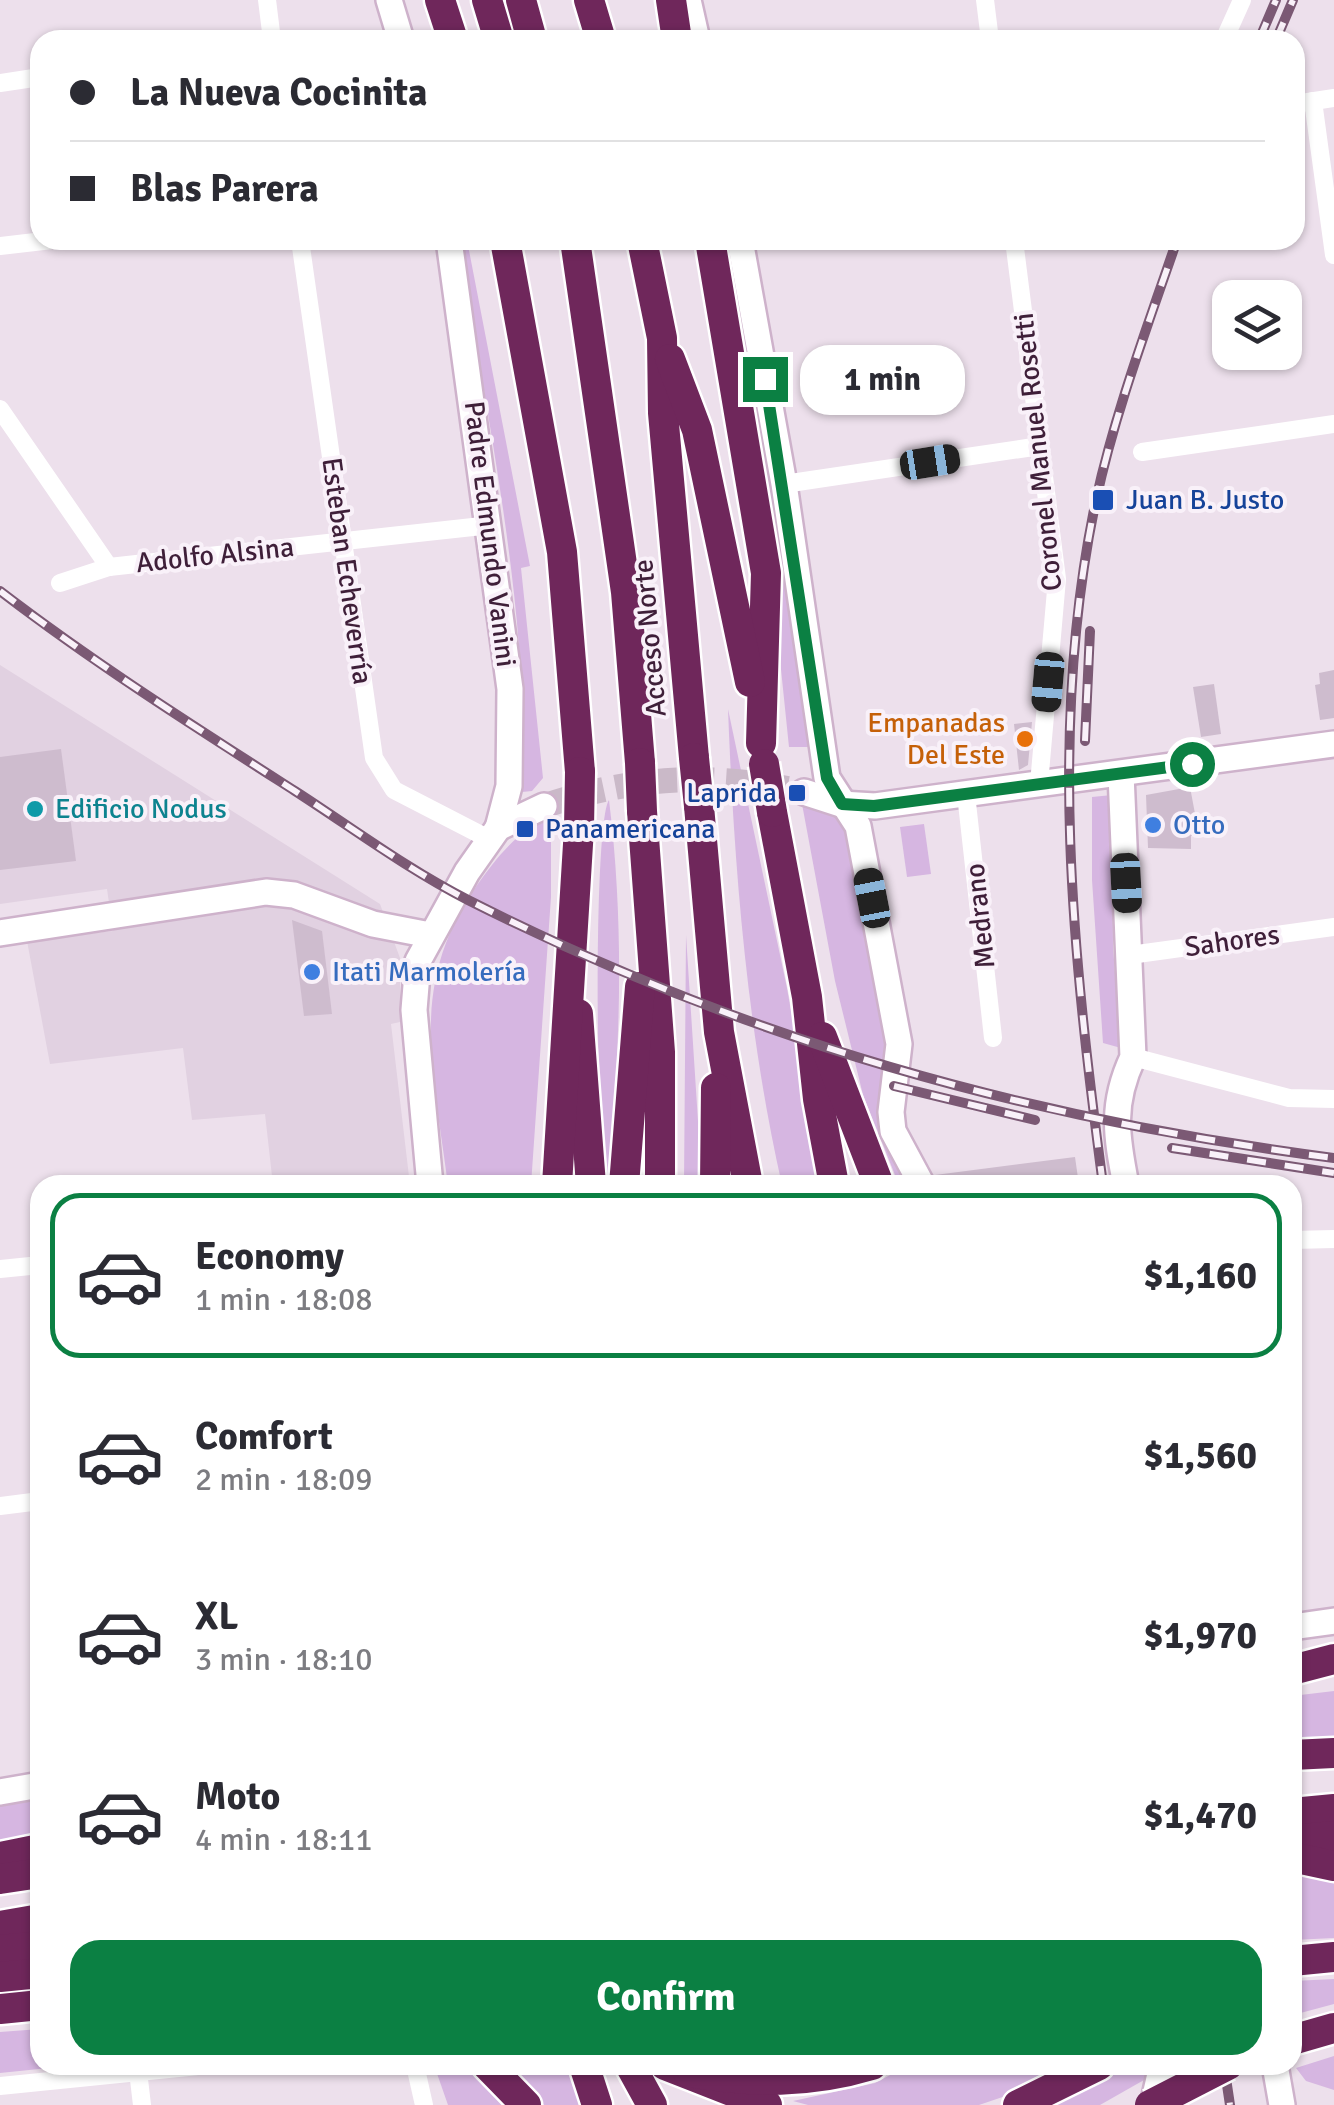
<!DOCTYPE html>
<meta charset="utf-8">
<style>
:root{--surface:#fff;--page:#f2f2f3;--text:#2b2b33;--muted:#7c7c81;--line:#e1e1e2;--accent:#0b8043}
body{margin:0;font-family:Signika,sans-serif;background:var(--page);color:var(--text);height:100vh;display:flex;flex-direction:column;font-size:38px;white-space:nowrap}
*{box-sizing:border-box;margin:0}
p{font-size:32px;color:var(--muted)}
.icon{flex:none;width:55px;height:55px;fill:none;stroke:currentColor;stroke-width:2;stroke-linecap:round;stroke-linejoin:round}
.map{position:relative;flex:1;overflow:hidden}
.side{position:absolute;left:30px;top:1175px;width:1272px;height:900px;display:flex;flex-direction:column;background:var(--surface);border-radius:30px;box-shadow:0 2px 8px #0004}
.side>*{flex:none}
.hud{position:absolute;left:30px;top:30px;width:1275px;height:220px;border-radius:30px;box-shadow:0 2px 8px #0004;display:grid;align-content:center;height:220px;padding:0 40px;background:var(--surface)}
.fabs{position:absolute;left:1212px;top:280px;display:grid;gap:20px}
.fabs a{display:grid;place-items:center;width:90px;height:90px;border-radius:20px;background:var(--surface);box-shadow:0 2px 8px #0004;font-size:50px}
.end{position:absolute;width:45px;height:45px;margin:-22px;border:12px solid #0b8043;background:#fff;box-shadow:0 0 0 5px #fff}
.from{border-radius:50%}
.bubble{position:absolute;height:70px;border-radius:30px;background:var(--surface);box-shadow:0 2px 8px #0004;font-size:32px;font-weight:700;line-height:70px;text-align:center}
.car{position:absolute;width:30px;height:60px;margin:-30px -15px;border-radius:12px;box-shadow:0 0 8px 2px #0007;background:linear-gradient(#222 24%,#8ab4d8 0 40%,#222 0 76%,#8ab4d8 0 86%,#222 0)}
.hud b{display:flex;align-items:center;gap:35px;height:95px;font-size:38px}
.hud b+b{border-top:2px solid var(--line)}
.hud i{width:25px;height:25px;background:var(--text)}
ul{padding:18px 0 0;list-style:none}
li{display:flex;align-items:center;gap:30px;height:165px;margin:0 20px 15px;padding:0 20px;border:5px solid transparent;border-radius:30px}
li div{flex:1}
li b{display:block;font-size:38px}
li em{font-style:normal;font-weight:700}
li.current{border-color:var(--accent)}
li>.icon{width:90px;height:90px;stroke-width:1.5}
.action{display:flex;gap:20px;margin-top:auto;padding:20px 40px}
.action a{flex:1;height:115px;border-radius:30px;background:var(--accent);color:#fff;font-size:40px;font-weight:700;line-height:115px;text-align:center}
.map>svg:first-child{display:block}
.built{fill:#e1d1e1}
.green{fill:#d6b6e1}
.building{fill:#cebcce}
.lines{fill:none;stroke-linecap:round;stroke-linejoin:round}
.secondary-tunnel{stroke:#cab9c8;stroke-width:25;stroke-dasharray:25 12;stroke-linecap:butt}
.secondary-casing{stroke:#ceb2cb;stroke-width:30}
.highway-casing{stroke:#fff;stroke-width:35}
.street{stroke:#fff;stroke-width:18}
.secondary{stroke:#fff;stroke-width:25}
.highway{stroke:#6f275b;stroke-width:30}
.rail-casing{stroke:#7b5974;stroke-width:10}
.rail{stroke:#f9f1f9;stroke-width:6;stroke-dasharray:19;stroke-linecap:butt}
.highway-bridge-casing{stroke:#fff;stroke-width:35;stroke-linecap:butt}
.highway-bridge{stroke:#6f275b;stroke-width:30}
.route{stroke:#0b8043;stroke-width:12}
.transit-dot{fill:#1a4fb4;stroke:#f9f1f9;stroke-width:4}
.food-dot{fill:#e8710a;stroke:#f9f1f9;stroke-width:4}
.culture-dot{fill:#0f9aa8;stroke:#f9f1f9;stroke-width:4}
.shop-dot{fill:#3f7fe0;stroke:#f9f1f9;stroke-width:4}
.labels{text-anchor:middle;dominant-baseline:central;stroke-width:8;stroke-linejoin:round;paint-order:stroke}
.street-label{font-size:28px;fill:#3f1f39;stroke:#f9f1f9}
.transit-label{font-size:28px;fill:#164399;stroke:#f9f1f9;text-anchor:start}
.food-label{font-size:28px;fill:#c56008;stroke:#f9f1f9;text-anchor:end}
.culture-label{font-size:28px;fill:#0d838f;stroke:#f9f1f9;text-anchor:start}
.shop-label{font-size:28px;fill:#366cbe;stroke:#f9f1f9;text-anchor:start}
</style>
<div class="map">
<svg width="1334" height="2105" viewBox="0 0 1334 2105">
<rect width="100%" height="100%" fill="#ede0ec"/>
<path class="built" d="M 0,665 L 380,904 L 400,958 L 400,1022 L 391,1024 L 410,1185 L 273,1185 L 265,1114 L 192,1120 L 183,1048 L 50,1064 L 27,941 L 113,931 L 107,889 L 0,904 Z"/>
<g class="green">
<path d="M 459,240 L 467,240 L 530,566 L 521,568 L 543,778 L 532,791 L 522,792 C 531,615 486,416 459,240 Z"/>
<path d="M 719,240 L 731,240 L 811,747 L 789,747 L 761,475 Z"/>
<path d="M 728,709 L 787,988 L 822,1185 L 782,1185 C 747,1030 734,868 728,709 Z"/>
<path d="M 1112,795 L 1113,947 L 1121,1048 L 1103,1043 L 1092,880 L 1092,797 Z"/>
<path d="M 609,800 C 625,929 620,1056 608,1185 C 595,1156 593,822 609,800 Z"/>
<path d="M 802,804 L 837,806 L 849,826 L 895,1047 L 885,1094 L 915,1185 L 899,1185 L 863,1095 L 835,981 Z"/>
<path d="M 551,821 L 551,897 L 531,1185 L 448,1185 C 432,1059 404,975 492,865 C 506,847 528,823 551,821 Z"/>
<path d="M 924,824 L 931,874 L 907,877 L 900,827 Z"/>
<path d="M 686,935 L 700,1152 L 704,1185 L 684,1185 Z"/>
<path d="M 1334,1691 L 1334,1741 L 1293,1743 L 1292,1696 Z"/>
<path d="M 40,1798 L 40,1844 L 0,1851 L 0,1805 Z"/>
<path d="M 1293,1874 L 1334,1883 L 1334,1938 L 1293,1940 Z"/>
<path d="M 1334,1979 L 1334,2004 L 1293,2015 L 1293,1981 Z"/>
<path d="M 40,2029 L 40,2065 L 78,2065 L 0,2073 L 0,2032 Z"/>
<path d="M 1334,2056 L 1334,2090 L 1306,2081 L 1296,2068 Z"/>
<path d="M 434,2065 L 465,2065 L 506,2105 L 448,2105 Z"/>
<path d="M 505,2065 L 569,2065 L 581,2105 L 544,2105 Z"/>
<path d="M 909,2065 L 1076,2065 L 1029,2088 L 979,2105 L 808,2105 L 793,2101 L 875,2083 Z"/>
<path d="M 1119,2065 L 1147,2065 L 1144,2080 L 1100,2105 L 1047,2105 Z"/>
</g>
<g class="building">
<path d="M 1334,670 L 1334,718 L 1320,720 L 1315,685 L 1320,684 L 1319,673 Z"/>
<path d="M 1214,684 L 1221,734 L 1201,737 L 1193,687 Z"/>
<path d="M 1032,722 L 1028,765 L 1019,770 L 1014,724 Z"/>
<path d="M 61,749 L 76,861 L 0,870 L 0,757 Z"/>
<path d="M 1190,787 L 1199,835 L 1191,836 L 1191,849 L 1148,848 L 1146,795 Z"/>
<path d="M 292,920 L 322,931 L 332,1014 L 304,1016 Z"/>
<path d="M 1075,1157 L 1079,1185 L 938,1185 L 935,1175 Z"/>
</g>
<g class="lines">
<path class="secondary-tunnel" d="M 544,806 C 633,776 714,772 804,792"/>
<defs>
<g id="secondary">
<path d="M 389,0 L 401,40"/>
<path d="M 688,0 L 697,40"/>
<path d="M 449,240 L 510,689 L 509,786 L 498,828"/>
<path d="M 740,240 L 784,484 L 827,778 L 858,826 L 899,1044 L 891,1112 L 893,1131 L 922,1185"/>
<path d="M 1121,774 L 1133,1057 C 1111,1104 1116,1135 1126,1185"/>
<path d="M 804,792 L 841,804 L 875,806 L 1334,744"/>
<path d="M 0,933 L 266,892 L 294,895 L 373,924 L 430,935"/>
<path d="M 430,1185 L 414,1010 L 418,961 L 467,872 L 498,828 L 544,806"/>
<path d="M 1292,1627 L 1334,1621"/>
<path d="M 0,1792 L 40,1785"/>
<path d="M 1275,2065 L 1282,2105"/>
<path d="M 1153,2105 L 1162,2065"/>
</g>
<g id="highway">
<path d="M 440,0 L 453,40"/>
<path d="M 487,0 L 499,40"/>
<path d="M 521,0 L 532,40"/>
<path d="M 589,0 L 601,40"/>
<path d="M 671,0 L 677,40"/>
<path d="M 505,240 L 562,552 L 580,772"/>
<path d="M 575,240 L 626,592 L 640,763"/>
<path d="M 642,240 L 662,338 L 663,413 L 694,758"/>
<path d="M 710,240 L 766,573 L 761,743"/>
<path d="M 670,359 L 697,430 L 750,682"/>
<path d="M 699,806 L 719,1032 L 748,1185"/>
<path d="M 642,811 L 660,1052 L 660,1185"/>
<path d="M 772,812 L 807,997 L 818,1099 L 834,1185"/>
<path d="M 578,1014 L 591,1185"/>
<path d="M 822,1037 L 879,1185"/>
<path d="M 557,1185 L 579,828"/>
<path d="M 624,1185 L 640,987"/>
<path d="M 715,1185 L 716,1088"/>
<path d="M 1292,1670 L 1334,1659"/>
<path d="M 1292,1755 L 1334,1753"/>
<path d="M 1292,1813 L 1334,1809"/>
<path d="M 1292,1840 L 1334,1836"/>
<path d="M 0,1857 L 40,1849"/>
<path d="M 1292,1857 L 1334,1866"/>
<path d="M 0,1879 L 40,1873"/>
<path d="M 0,1926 L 40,1919"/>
<path d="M 0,1950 L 40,1946"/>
<path d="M 1292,1961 L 1334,1957"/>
<path d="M 0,1977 L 40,1973"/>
<path d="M 0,2009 L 40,2005"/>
<path d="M 1292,2040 L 1334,2028"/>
<path d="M 487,2065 L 526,2105"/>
<path d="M 584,2065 L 597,2105"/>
<path d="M 630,2065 L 652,2105"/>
<path d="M 665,2065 L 767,2105"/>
<path d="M 688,2072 C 752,2083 809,2084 872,2065"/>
<path d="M 1018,2105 L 1099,2065"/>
</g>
</defs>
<use href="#secondary" class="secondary-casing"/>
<use href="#highway" class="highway-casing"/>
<g class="street">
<path d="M 267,0 L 272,40"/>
<path d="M 985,0 L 990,40"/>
<path d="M 1224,40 L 1242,0"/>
<path d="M 0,83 L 40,77"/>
<path d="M 1313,101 L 1334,255"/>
<path d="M 1295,104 L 1334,98"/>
<path d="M 300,240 L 374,758 L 394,790 L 489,839"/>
<path d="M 1014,240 L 1057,579 L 1039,784"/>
<path d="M 0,246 L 52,240"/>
<path d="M 0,409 L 109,567"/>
<path d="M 1142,452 L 1334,424"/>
<path d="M 784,484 L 1040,446"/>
<path d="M 60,583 L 109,567 L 491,525"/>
<path d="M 966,794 L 993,1038"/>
<path d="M 1130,955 L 1334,927"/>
<path d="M 1133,1057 L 1289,1098 L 1334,1099"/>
<path d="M 1292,1240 L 1334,1239"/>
<path d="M 0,1269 L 40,1265"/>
<path d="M 0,1506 L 40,1501"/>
<path d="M 415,2065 L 424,2105"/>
<path d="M 138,2071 L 142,2105"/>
<path d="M 0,2086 L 208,2065"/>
</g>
<use href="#secondary" class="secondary"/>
<use href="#highway" class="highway"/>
<defs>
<g id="rail">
<path d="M 1259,40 L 1276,0"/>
<path d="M 1276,40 L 1293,0"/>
<path d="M 0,591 C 94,663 195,727 295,791 C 351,827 407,869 468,900 C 748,1041 1024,1118 1334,1158"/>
<path d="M 1085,741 L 1090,631"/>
<path d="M 894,1086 L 1035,1120"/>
<path d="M 1172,1148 L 1334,1173"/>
<path d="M 1103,1185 C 1073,958 1048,727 1096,500 C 1115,412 1148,325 1177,240"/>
<path d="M 1224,2065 L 1230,2105"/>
</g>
</defs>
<use href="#rail" class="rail-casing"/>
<use href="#rail" class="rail"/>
<defs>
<g id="highway-bridge">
<path d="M 694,758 L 699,806"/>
<path d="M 640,763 L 642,811"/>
<path d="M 764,764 L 772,812"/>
<path d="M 579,828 L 580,772"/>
<path d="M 1150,2105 L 1228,2065"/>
</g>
</defs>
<use href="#highway-bridge" class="highway-bridge-casing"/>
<use href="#highway-bridge" class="highway-bridge"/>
</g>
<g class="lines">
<path class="route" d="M 765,379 L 827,778 L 842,804 L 874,806 L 1192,764"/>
</g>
<g class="transit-dot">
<rect x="1091" y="488" width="24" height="24" rx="5"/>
<rect x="787" y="783" width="20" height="20" rx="5"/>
<rect x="515" y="819" width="20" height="20" rx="5"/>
</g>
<circle class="food-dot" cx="1025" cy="739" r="10"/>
<circle class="culture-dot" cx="35" cy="809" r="10"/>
<g class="shop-dot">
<circle cx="1153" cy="825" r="10"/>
<circle cx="312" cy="972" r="10"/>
</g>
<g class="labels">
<g class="street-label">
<text transform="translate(1038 452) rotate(-96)">Coronel Manuel Rosetti</text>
<text transform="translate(490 534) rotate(83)">Padre Edmundo Vanini</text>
<text transform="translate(215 555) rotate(-6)">Adolfo Alsina</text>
<text transform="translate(347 571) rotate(82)">Esteban Echeverría</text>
<text transform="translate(650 638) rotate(-95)">Acceso Norte</text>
<text transform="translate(980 916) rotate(-96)">Medrano</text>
<text transform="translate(1232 941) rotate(-8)">Sahores</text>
</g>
<g class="transit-label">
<text x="1126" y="500">Juan B. Justo</text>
<text x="777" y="793" text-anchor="end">Laprida</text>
<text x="545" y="829">Panamericana</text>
</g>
<g class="food-label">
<text x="1005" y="723">Empanadas<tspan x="1005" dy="32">Del Este</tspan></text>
</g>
<g class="culture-label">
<text x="55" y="809">Edificio Nodus</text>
</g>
<g class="shop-label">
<text x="1173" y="825">Otto</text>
<text x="332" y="972">Itati Marmolería</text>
</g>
</g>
</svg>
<div class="fabs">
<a><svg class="icon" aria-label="layers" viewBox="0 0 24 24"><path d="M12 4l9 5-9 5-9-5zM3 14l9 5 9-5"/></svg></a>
</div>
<i class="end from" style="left:1192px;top:764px"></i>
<i class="end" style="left:765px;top:379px"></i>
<div class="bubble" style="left:800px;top:345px;width:165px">1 min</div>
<i class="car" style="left:930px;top:462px;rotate:81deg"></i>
<i class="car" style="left:1048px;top:682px;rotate:185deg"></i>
<i class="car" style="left:1126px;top:883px;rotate:177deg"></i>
<i class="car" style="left:872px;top:898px;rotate:349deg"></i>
<div class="hud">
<b><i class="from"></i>La Nueva Cocinita</b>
<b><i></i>Blas Parera</b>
</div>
<section class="side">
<ul>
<li class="current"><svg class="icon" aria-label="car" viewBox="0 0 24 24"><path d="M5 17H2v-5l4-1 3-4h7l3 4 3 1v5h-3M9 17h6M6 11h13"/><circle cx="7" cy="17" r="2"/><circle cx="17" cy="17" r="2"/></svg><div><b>Economy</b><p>1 min · 18:08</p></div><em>$1,160</em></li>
<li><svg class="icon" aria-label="car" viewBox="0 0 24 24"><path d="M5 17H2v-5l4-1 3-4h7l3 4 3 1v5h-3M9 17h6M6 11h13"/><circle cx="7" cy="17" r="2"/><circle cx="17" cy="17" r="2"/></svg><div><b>Comfort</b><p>2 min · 18:09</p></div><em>$1,560</em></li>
<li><svg class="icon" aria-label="car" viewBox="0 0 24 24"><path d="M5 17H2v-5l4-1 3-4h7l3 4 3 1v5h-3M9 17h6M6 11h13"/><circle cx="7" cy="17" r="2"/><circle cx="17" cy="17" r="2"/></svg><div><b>XL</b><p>3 min · 18:10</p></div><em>$1,970</em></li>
<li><svg class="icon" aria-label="car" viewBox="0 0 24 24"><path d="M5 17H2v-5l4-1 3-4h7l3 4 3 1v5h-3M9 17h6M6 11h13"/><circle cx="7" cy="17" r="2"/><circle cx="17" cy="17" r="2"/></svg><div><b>Moto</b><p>4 min · 18:11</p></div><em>$1,470</em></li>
</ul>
<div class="action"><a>Confirm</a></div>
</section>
</div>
